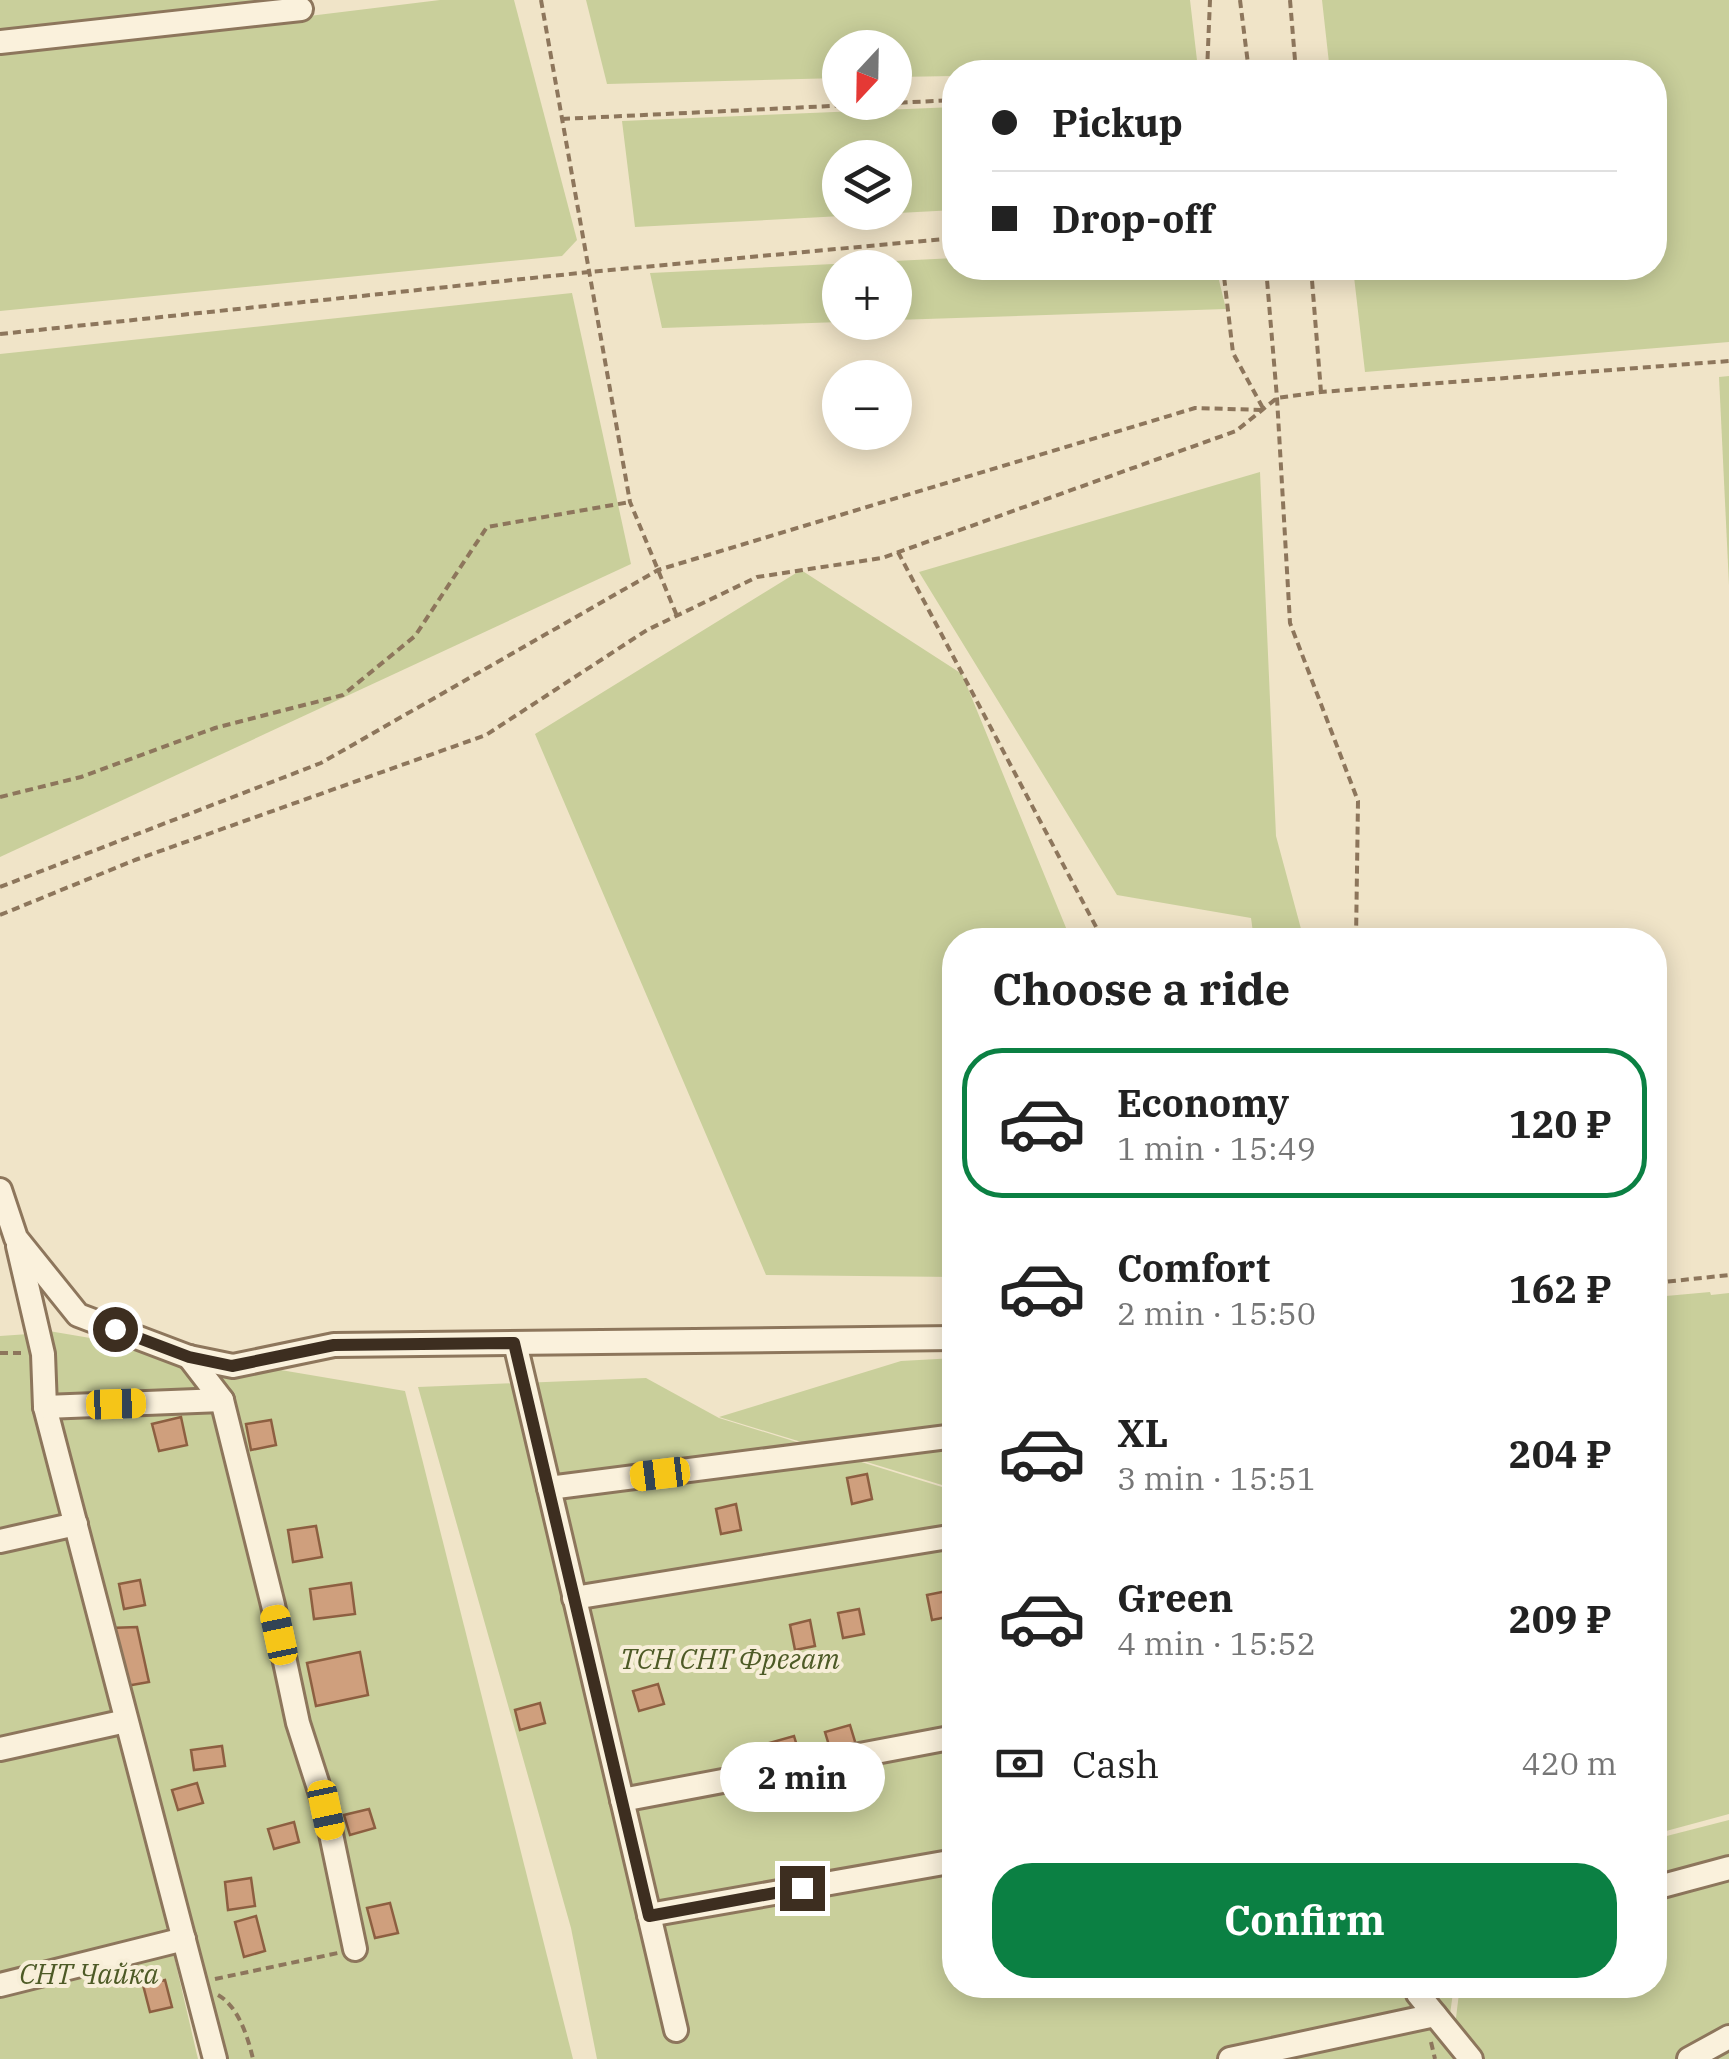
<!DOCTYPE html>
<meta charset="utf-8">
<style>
:root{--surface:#fff;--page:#f2f2f2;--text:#222;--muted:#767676;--line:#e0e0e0;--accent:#0b8043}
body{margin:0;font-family:"IBM Plex Serif",serif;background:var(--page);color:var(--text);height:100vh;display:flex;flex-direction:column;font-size:38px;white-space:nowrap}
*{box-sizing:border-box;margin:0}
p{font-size:32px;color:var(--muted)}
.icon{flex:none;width:55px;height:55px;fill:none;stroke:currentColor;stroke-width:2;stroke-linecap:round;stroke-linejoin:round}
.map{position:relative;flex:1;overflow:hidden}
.sheet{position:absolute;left:942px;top:928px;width:725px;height:1070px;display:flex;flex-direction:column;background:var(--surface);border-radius:40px;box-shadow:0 5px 25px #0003}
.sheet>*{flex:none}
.hud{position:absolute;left:942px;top:60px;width:725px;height:220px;border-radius:40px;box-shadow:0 5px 25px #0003;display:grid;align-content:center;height:220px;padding:0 50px;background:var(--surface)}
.needle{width:65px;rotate:202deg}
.controls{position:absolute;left:822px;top:30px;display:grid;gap:20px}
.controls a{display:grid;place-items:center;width:90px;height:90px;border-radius:50%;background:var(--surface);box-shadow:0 5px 25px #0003;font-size:50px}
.end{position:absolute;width:45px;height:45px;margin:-22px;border:12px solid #3d2e20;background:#fff;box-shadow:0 0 0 5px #fff}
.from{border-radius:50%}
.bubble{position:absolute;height:70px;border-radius:35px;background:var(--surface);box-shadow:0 5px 25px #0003;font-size:32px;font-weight:700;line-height:70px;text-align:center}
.car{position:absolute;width:30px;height:60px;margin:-30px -15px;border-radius:12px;box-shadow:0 0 8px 2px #0007;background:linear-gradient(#f5c518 24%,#345 0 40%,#f5c518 0 76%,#345 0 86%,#f5c518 0)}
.hud b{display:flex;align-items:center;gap:35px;height:95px;font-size:38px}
.hud b+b{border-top:2px solid var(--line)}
.hud i{width:25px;height:25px;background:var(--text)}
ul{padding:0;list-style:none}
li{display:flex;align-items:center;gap:30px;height:150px;margin:0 20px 15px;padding:0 30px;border:5px solid transparent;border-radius:40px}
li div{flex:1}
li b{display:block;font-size:38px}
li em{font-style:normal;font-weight:700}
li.active{border-color:var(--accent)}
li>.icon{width:90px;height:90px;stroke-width:1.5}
h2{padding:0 50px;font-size:45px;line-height:120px}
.pay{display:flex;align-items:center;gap:25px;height:110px;padding:0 50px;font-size:38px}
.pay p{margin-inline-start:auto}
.action{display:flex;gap:20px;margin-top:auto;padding:20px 50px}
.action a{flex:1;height:115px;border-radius:40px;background:var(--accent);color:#fff;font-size:40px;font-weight:700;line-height:115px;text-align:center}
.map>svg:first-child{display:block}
.green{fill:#c9cf9b;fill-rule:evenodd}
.building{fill:#cf9f7d;stroke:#8d5f41;stroke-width:2.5}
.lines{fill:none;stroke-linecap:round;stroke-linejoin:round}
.minor-casing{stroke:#8d765c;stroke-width:28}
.path{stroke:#8d765c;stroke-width:4;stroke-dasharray:8 5;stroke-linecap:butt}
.minor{stroke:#faf1dc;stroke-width:22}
.route{stroke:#3d2e20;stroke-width:12}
.labels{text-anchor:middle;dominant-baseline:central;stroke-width:8;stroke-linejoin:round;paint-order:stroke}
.park-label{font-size:28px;font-style:italic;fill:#4d5a26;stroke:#f7eed8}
</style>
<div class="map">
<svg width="1729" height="2059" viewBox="0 0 1729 2059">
<rect width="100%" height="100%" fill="#f0e4c8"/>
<g class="green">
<path d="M 0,0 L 298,0 L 0,39 Z"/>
<path d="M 440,0 L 514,0 L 577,240 L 562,256 L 0,311 L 0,54 Z"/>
<path d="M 586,0 L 1190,0 L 1198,69 L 955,72 L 955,76 L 895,77 L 895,48 L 840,48 L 840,78 L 607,84 Z"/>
<path d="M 1322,0 L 1729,0 L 1729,342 L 1365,372 L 1353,268 L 1655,268 L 1655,72 L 1330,72 Z"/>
<path d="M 955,107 L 955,210 L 635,227 L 622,121 ZM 840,158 L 895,158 L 895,212 L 840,212 Z"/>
<path d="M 955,258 L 955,268 L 1216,268 L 1226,309 L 895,320 L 895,268 L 840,268 L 840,322 L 662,328 L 650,273 Z"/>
<path d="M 572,293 L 631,564 L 0,857 L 0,354 Z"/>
<path d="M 1729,376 L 1729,585 L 1719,377 Z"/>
<path d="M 1260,472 L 1276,836 L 1304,940 L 1254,940 L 1251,918 L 1117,895 L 919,572 Z"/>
<path d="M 801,570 L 962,674 L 1071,940 L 955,940 L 955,1277 L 766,1275 L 535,734 Z"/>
<path d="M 1710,1292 L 1711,1295 L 1729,1293 L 1729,1814 L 1655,1834 L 1655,1297 Z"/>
<path d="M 31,1328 L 405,1391 L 573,2059 L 210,2059 Z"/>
<path d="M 29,1334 L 198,2059 L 0,2059 L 0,1336 Z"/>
<path d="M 955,1358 L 955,1489 L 719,1417 L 901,1361 Z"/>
<path d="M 646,1378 L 719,1418 L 955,1491 L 955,1985 L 1454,1985 L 1449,2022 L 1454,2059 L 597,2059 L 571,1928 L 418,1387 Z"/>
<path d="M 1729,1820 L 1729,2059 L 1459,2059 L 1455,2026 L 1460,1985 L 1655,1985 L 1655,1839 Z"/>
</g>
<g class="building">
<path d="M 181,1417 L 187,1445 L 159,1451 L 152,1424 Z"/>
<path d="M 271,1420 L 276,1445 L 251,1450 L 246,1424 Z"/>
<path d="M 867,1474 L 872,1499 L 852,1504 L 847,1478 Z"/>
<path d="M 736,1504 L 741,1530 L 721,1534 L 716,1509 Z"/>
<path d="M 316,1526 L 322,1557 L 293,1562 L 288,1530 Z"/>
<path d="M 140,1580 L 145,1605 L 124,1609 L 119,1584 Z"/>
<path d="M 351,1583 L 355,1614 L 314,1619 L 310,1589 Z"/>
<path d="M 947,1591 L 952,1616 L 932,1620 L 927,1595 Z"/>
<path d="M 859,1609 L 864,1634 L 843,1638 L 838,1613 Z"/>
<path d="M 810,1620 L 815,1646 L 795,1650 L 790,1625 Z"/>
<path d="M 137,1627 L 149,1682 L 126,1686 L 110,1628 Z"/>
<path d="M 360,1652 L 368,1695 L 316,1706 L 307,1663 Z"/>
<path d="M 658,1684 L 664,1704 L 639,1711 L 633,1691 Z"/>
<path d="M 540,1703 L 545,1723 L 520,1730 L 515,1710 Z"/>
<path d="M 850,1725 L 856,1745 L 831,1752 L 825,1732 Z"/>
<path d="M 794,1736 L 800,1756 L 775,1763 L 769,1743 Z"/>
<path d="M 222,1746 L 225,1766 L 194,1770 L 191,1750 Z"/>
<path d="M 197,1783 L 203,1803 L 178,1810 L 172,1790 Z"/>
<path d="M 369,1809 L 375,1828 L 350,1835 L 344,1815 Z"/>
<path d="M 294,1822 L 299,1842 L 274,1849 L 268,1829 Z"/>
<path d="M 251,1878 L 255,1906 L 228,1910 L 225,1882 Z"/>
<path d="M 390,1903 L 398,1933 L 375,1938 L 367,1908 Z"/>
<path d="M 256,1916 L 265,1951 L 244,1957 L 235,1922 Z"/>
<path d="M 165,1980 L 172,2007 L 150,2012 L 143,1985 Z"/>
</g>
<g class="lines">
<defs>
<g id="minor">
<path d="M 0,42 L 301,9"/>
<path d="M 0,1190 L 16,1238 L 78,1315 L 189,1357 L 233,1366 L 334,1345 L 955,1338"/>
<path d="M 18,1246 L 43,1354 L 45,1407 L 215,2059"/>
<path d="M 515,1343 L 676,2030"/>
<path d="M 189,1357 L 222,1400 L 273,1605 L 298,1723 L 326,1810 L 355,1949"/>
<path d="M 45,1407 L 222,1400"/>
<path d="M 549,1488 L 955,1436"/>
<path d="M 0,1541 L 76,1524"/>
<path d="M 574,1598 L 955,1536"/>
<path d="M 0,1749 L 126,1721"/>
<path d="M 622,1800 L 955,1737"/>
<path d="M 1655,1888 L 1729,1868"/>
<path d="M 649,1915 L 955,1861"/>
<path d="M 0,1985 L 184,1939"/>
<path d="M 1415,1985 L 1418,1994 L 1471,2059"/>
<path d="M 1230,2059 L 1435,2015"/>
<path d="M 1689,2059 L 1729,2037"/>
</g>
</defs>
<use href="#minor" class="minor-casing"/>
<g class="path">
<path d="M 541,0 L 630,502 L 677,616"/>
<path d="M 1240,0 L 1249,72"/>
<path d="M 1290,0 L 1296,72"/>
<path d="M 1207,72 L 1210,0"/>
<path d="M 562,119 L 955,100"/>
<path d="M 1266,268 L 1277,398 L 1290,623 L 1358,801 L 1356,940"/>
<path d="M 1311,268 L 1321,392"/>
<path d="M 0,334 L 589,272 L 955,238"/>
<path d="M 898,552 L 1103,940"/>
<path d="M 0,797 L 81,777 L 215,728 L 343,695 L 415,636 L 487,527 L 630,502"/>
<path d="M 0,887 L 321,763 L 658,570 L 1195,408 L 1264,410 L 1233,353 L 1223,268"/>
<path d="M 0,915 L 135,860 L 486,735 L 647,630 L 757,577 L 882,558 L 1236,431 L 1277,398 L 1321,392 L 1729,361"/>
<path d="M 1655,1283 L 1729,1275"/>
<path d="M 0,1353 L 23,1353"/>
<path d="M 215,1979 L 338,1953"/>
<path d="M 218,1995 C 238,2006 248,2037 253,2059"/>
<path d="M 1431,2042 L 1435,2059"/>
</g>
<use href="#minor" class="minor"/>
</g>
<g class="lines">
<path class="route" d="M 115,1329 L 189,1357 L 232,1366 L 334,1345 L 514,1343 L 649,1916 L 802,1888"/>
</g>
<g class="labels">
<g class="park-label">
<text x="730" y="1658">ТСН СНТ Фрегат</text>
<text x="89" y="1973">СНТ Чайка</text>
</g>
</g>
</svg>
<div class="controls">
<a><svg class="needle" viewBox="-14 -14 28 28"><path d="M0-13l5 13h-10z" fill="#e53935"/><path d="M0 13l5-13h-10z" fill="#767676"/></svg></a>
<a><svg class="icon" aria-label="layers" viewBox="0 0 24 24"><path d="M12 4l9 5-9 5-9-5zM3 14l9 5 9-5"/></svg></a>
<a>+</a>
<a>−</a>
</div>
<i class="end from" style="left:115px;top:1329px"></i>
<i class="end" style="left:802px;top:1888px"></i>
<div class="bubble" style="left:720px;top:1742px;width:165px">2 min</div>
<i class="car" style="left:116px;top:1404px;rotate:88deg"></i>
<i class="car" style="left:660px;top:1474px;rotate:263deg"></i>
<i class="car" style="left:279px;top:1635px;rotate:348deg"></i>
<i class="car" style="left:326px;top:1810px;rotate:168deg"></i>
<div class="hud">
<b><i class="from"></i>Pickup</b>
<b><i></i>Drop-off</b>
</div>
<section class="sheet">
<h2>Choose a ride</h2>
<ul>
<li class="active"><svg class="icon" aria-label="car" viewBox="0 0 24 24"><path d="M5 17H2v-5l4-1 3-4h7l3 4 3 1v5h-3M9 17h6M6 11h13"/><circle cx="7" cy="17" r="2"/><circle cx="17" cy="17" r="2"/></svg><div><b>Economy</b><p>1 min · 15:49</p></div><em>120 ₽</em></li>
<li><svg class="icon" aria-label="car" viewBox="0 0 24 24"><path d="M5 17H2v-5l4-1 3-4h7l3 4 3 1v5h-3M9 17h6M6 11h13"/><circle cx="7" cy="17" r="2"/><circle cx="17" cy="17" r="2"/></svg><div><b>Comfort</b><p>2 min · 15:50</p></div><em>162 ₽</em></li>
<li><svg class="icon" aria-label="car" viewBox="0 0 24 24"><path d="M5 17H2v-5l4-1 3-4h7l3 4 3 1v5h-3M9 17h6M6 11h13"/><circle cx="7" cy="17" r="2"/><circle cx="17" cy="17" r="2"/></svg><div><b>XL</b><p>3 min · 15:51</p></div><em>204 ₽</em></li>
<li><svg class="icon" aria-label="car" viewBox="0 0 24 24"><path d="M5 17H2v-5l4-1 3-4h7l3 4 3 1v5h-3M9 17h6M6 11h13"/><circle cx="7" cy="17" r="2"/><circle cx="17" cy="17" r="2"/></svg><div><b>Green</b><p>4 min · 15:52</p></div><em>209 ₽</em></li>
</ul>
<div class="pay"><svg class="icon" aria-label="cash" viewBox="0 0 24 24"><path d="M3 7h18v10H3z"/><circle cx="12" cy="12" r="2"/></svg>Cash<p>420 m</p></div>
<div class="action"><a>Confirm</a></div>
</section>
</div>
